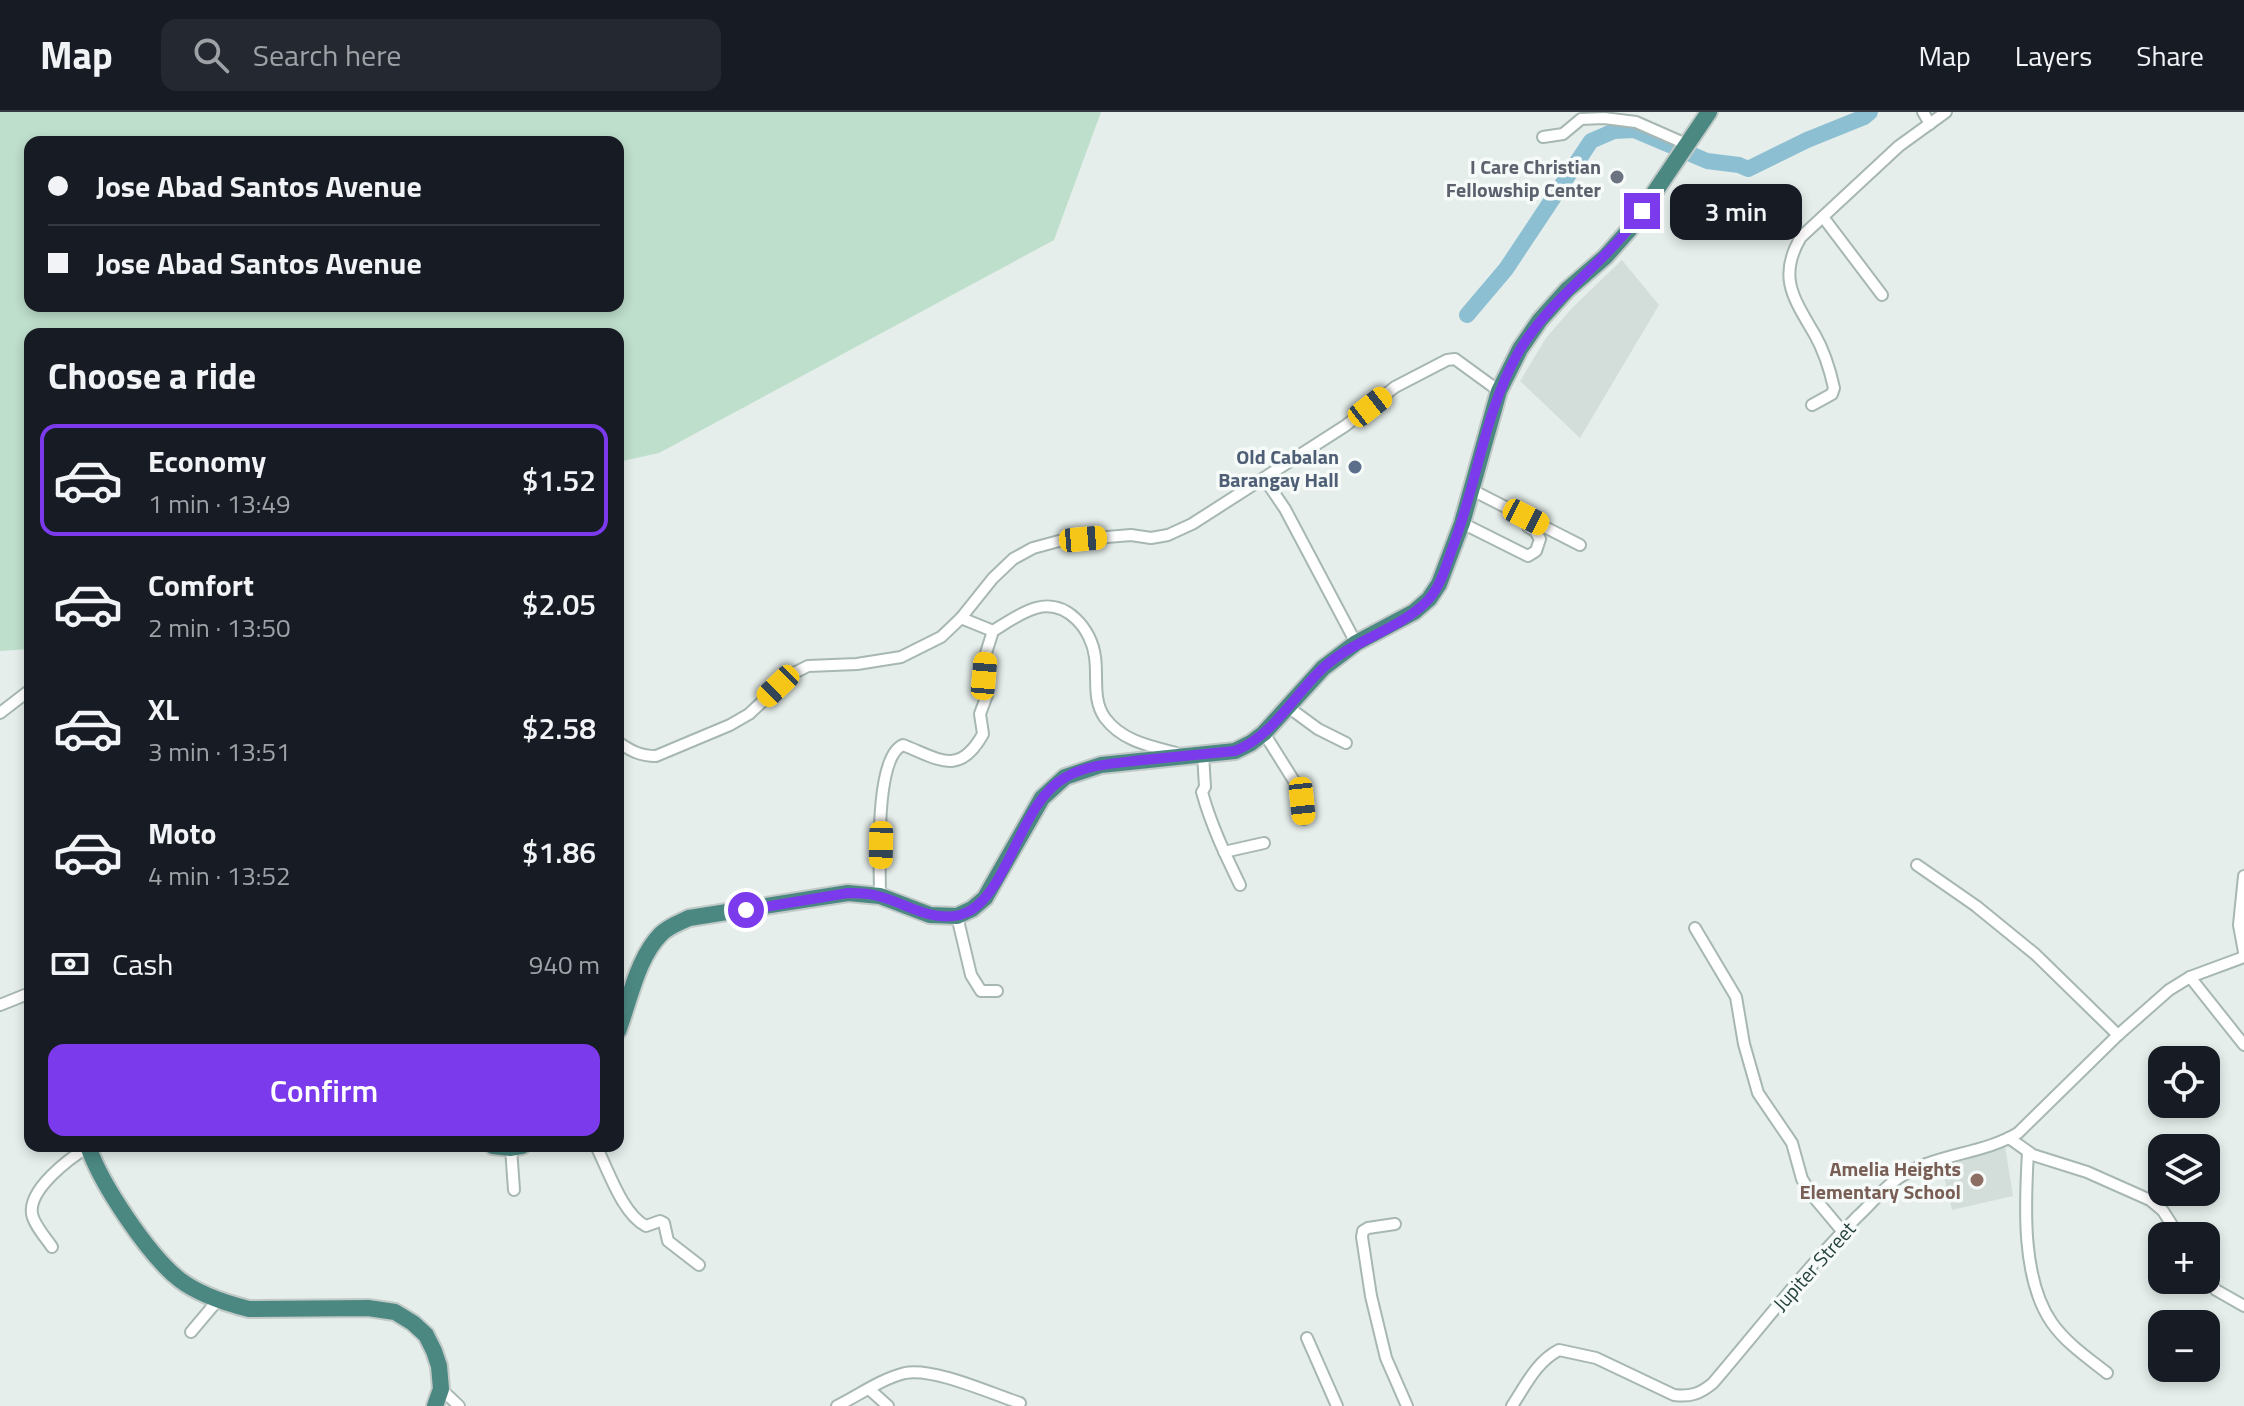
<!DOCTYPE html>
<meta charset="utf-8">
<style>
:root{--surface:#171b24;--page:#242831;--text:#f1f3f6;--muted:#9ea1a6;--line:#363941;--accent:#7c3aed}
body{margin:0;font-family:"Titillium Web",sans-serif;background:var(--page);color:var(--text);height:100vh;display:flex;flex-direction:column;font-size:30px;white-space:nowrap}
*{box-sizing:border-box;margin:0}
p{font-size:26px;color:var(--muted)}
.icon{flex:none;width:44px;height:44px;fill:none;stroke:currentColor;stroke-width:2;stroke-linecap:round;stroke-linejoin:round}
.map{position:relative;flex:1;overflow:hidden}
.details{position:absolute;left:24px;top:216px;width:600px;height:824px;display:flex;flex-direction:column;background:var(--surface);border-radius:16px;box-shadow:0 4px 12px #0003}
.details>*{flex:none}
.top-card{position:absolute;left:24px;top:24px;width:600px;height:176px;border-radius:16px;box-shadow:0 4px 12px #0003;display:grid;align-content:center;height:176px;padding:0 24px;background:var(--surface)}
.fabs{position:absolute;left:2148px;top:934px;display:grid;gap:16px}
.fabs a{display:grid;place-items:center;width:72px;height:72px;border-radius:16px;background:var(--surface);box-shadow:0 4px 12px #0003;font-size:40px}
.end{position:absolute;width:36px;height:36px;margin:-18px;border:10px solid #7c3aed;background:#fff;box-shadow:0 0 0 4px #fff}
.from{border-radius:50%}
.bubble{position:absolute;height:56px;border-radius:16px;background:var(--surface);box-shadow:0 4px 12px #0003;font-size:26px;font-weight:600;line-height:56px;text-align:center}
.car{position:absolute;width:24px;height:48px;margin:-24px -12px;border-radius:10px;box-shadow:0 0 6px 2px #0007;background:linear-gradient(#f5c518 24%,#345 0 40%,#f5c518 0 76%,#345 0 86%,#f5c518 0)}
.top-card b{display:flex;align-items:center;gap:28px;height:76px;font-size:30px}
.top-card b+b{border-top:2px solid var(--line)}
.top-card i{width:20px;height:20px;background:var(--text)}
ul{padding:0;list-style:none}
li{display:flex;align-items:center;gap:24px;height:112px;margin:0 16px 12px;padding:0 8px;border:4px solid transparent;border-radius:16px}
li div{flex:1}
li b{display:block;font-size:30px}
li em{font-style:normal;font-weight:600}
li.current{border-color:var(--accent)}
li>.icon{width:72px;height:72px;stroke-width:1.5}
h2{padding:0 24px;font-size:36px;line-height:96px}
.pay{display:flex;align-items:center;gap:20px;height:88px;padding:0 24px;font-size:30px}
.pay p{margin-inline-start:auto}
.button{display:flex;gap:16px;margin-top:auto;padding:16px 24px}
.button a{flex:1;height:92px;border-radius:16px;background:var(--accent);color:#fff;font-size:32px;font-weight:600;line-height:92px;text-align:center}
header{display:flex;align-items:center;gap:48px;box-sizing:border-box;height:112px;padding:0 40px;background:var(--surface);border-bottom:2px solid var(--line)}
header strong{font-size:38px}
nav{display:flex;gap:44px;margin-inline-start:auto;font-size:28px}
.search{width:560px;height:72px;background:var(--page);display:flex;align-items:center;gap:20px;box-sizing:border-box;padding:0 28px;border-radius:16px;color:var(--muted);font-size:30px}
.map>svg:first-child{display:block}
.built{fill:#d3deda}
.green{fill:#bedfcb;fill-rule:evenodd}
.lines{fill:none;stroke-linecap:round;stroke-linejoin:round}
.river{stroke:#8dbfd3;stroke-width:16}
.minor-casing{stroke:#a7b7b3;stroke-width:14}
.trunk-casing{stroke:#c2cac8;stroke-width:20}
.minor{stroke:#fff;stroke-width:10}
.trunk{stroke:#4c8882;stroke-width:16}
.route{stroke:#7c3aed;stroke-width:10}
.worship-dot{fill:#6b7280;stroke:#f6faf9;stroke-width:3}
.service-dot{fill:#5c6f8a;stroke:#f6faf9;stroke-width:3}
.education-dot{fill:#8d6e63;stroke:#f6faf9;stroke-width:3}
.labels{text-anchor:middle;dominant-baseline:central;stroke-width:7;stroke-linejoin:round;paint-order:stroke}
.worship-label{font-size:20px;font-weight:bold;fill:#5b616d;stroke:#f6faf9;text-anchor:end}
.service-label{font-size:20px;font-weight:bold;fill:#4e5e75;stroke:#f6faf9;text-anchor:end}
.education-label{font-size:20px;font-weight:bold;fill:#785e54;stroke:#f6faf9;text-anchor:end}
.street-label{font-size:20px;fill:#24413c;stroke:#f6faf9}
</style>
<header>
<strong>Map</strong>
<div class="search"><svg class="icon" aria-label="search" viewBox="0 0 24 24"><circle cx="10" cy="10" r="6"/><path d="M15 15l6 6"/></svg>Search here</div>
<nav><a>Map</a><a>Layers</a><a>Share</a></nav>
</header>
<div class="map">
<svg width="2244" height="1294" viewBox="0 0 2244 1294">
<rect width="100%" height="100%" fill="#e5eeeb"/>
<g class="built">
<path d="M 1622,148 L 1659,193 L 1580,326 L 1520,269 L 1546,226 L 1572,196 Z"/>
<path d="M 2005,1034 L 2013,1084 L 1952,1098 L 1941,1052 Z"/>
</g>
<path class="green" d="M 0,0 L 1101,0 L 1054,128 L 659,341 L 618,350 L 618,222 L 30,222 L 30,537 L 0,539 ZM 30,30 L 618,30 L 618,194 L 30,194 Z"/>
<g class="lines">
<path class="river" d="M 1467,203 L 1506,157 L 1591,29 L 1614,19 L 1634,18 L 1707,49 L 1739,53 L 1748,57 L 1807,28 L 1864,5 L 1870,0"/>
<defs>
<g id="minor">
<path d="M 1923,0 L 1930,12"/>
<path d="M 1543,25 L 1563,22 L 1581,7 L 1604,6 L 1636,10 L 1686,32"/>
<path d="M 1823,105 L 1882,183"/>
<path d="M 1812,293 L 1832,282 L 1834,276 C 1830,258 1824,239 1815,223 C 1794,187 1777,165 1801,125 L 1899,34 L 1946,0"/>
<path d="M 1264,366 L 1285,397 L 1356,531"/>
<path d="M 1472,378 L 1580,433"/>
<path d="M 1462,411 L 1528,444 L 1536,439 L 1540,427 L 1535,419 L 1528,415"/>
<path d="M 961,506 L 993,519"/>
<path d="M 1288,595 L 1318,617 L 1346,631"/>
<path d="M 0,601 L 30,578"/>
<path d="M 1264,621 L 1299,677 L 1304,707"/>
<path d="M 618,630 C 631,639 640,644 656,644 L 730,613 L 749,602 L 792,562 L 808,554 L 857,552 L 901,545 L 941,525 L 961,506 L 993,466 L 1013,447 L 1033,436 L 1059,429 L 1131,423 L 1151,426 L 1168,423 L 1192,412 L 1345,314 L 1395,275 L 1447,248 L 1455,247 L 1499,279"/>
<path d="M 1203,642 L 1205,675 L 1202,680 C 1211,713 1225,742 1240,773"/>
<path d="M 1224,740 L 1264,731"/>
<path d="M 1917,753 L 1976,794 L 2035,842 L 2118,923"/>
<path d="M 2244,764 L 2239,813 L 2244,840"/>
<path d="M 880,784 C 880,754 874,645 903,633 C 939,647 959,665 983,622 L 980,602 L 987,583 L 984,564 L 986,541 L 993,519 C 1006,511 1021,500 1036,496 C 1067,487 1092,518 1095,545 C 1098,565 1092,588 1105,606 C 1122,629 1150,634 1176,641"/>
<path d="M 957,804 L 971,863 L 981,879 L 997,879"/>
<path d="M 1695,816 L 1736,885 L 1744,932 L 1758,981 L 1792,1031 L 1802,1067 L 1812,1083 L 1843,1120"/>
<path d="M 2190,865 L 2244,933"/>
<path d="M 0,893 L 30,881"/>
<path d="M 2009,1026 L 2033,1043 L 2087,1060 L 2150,1088 L 2163,1099 L 2179,1124"/>
<path d="M 596,1034 C 608,1057 622,1102 646,1114 L 660,1109 L 664,1111 L 668,1129 L 699,1153"/>
<path d="M 511,1036 L 514,1078"/>
<path d="M 2028,1040 C 2025,1091 2021,1167 2052,1211 C 2066,1231 2088,1246 2107,1261"/>
<path d="M 1395,1112 L 1368,1116 L 1363,1119 L 1362,1125 L 1371,1184 L 1386,1246 L 1407,1294"/>
<path d="M 52,1135 C 46,1126 34,1113 32,1102 C 28,1077 70,1046 88,1035"/>
<path d="M 2206,1165 L 2216,1178 L 2244,1194"/>
<path d="M 191,1220 L 218,1188"/>
<path d="M 1307,1226 L 1337,1294"/>
<path d="M 441,1277 L 459,1294"/>
<path d="M 869,1277 L 888,1294"/>
<path d="M 837,1294 C 859,1283 881,1267 905,1261 C 933,1255 992,1282 1020,1291"/>
<path d="M 1512,1294 C 1526,1273 1536,1250 1559,1238 L 1596,1246 L 1674,1283 C 1690,1285 1700,1282 1713,1271 C 1761,1215 1806,1156 1858,1104 C 1870,1093 1881,1079 1893,1070 C 1930,1041 1980,1044 2018,1021 L 2118,923 L 2169,878 L 2190,865 L 2244,845"/>
</g>
<g id="trunk">
<path d="M 618,919 C 630,888 637,846 661,822 C 669,814 679,811 689,806 L 848,781 L 880,784 L 930,803 L 957,804 L 972,797 L 985,786 L 1042,686 L 1065,665 L 1101,653 L 1235,639 L 1251,631 L 1264,621 L 1323,556 L 1356,531 L 1414,500 L 1429,487 L 1439,472 L 1462,411 L 1499,279 L 1520,237 L 1540,208 L 1567,178 L 1605,145 L 1629,118 L 1709,0"/>
<path d="M 88,1034 C 101,1072 148,1143 180,1168 C 200,1183 225,1191 249,1197 L 368,1196 L 395,1200 L 413,1211 L 426,1223 L 434,1239 L 439,1254 L 441,1277 L 435,1294"/>
<path d="M 493,1034 L 511,1036 L 522,1034"/>
</g>
</defs>
<use href="#minor" class="minor-casing"/>
<use href="#trunk" class="trunk-casing"/>
<use href="#minor" class="minor"/>
<use href="#trunk" class="trunk"/>
</g>
<g class="lines">
<path class="route" d="M 746,798 L 848,781 C 858,781 868,781 878,784 C 906,791 930,810 960,803 C 1008,790 1018,690 1066,665 C 1089,652 1118,651 1143,648 C 1174,645 1204,642 1235,639 C 1274,623 1293,584 1323,556 C 1353,528 1403,516 1429,487 C 1441,473 1446,454 1452,437 C 1477,373 1484,301 1518,241 C 1550,185 1606,152 1642,99"/>
</g>
<circle class="worship-dot" cx="1617" cy="65" r="8"/>
<circle class="service-dot" cx="1355" cy="355" r="8"/>
<circle class="education-dot" cx="1977" cy="1068" r="8"/>
<g class="labels">
<g class="worship-label">
<text x="1601" y="54">I Care Christian<tspan x="1601" dy="23">Fellowship Center</tspan></text>
</g>
<g class="service-label">
<text x="1339" y="344">Old Cabalan<tspan x="1339" dy="23">Barangay Hall</tspan></text>
</g>
<g class="education-label">
<text x="1961" y="1056">Amelia Heights<tspan x="1961" dy="23">Elementary School</tspan></text>
</g>
<g class="street-label">
<text transform="translate(1814 1154) rotate(-48)">Jupiter Street</text>
</g>
</g>
</svg>
<div class="fabs">
<a><svg class="icon" aria-label="locate" viewBox="0 0 24 24"><circle cx="12" cy="12" r="6"/><path d="M12 2v4M12 18v4M2 12h4M18 12h4"/></svg></a>
<a><svg class="icon" aria-label="layers" viewBox="0 0 24 24"><path d="M12 4l9 5-9 5-9-5zM3 14l9 5 9-5"/></svg></a>
<a>+</a>
<a>−</a>
</div>
<i class="end from" style="left:746px;top:798px"></i>
<i class="end" style="left:1642px;top:99px"></i>
<div class="bubble" style="left:1670px;top:72px;width:132px">3 min</div>
<i class="car" style="left:1370px;top:295px;rotate:52deg"></i>
<i class="car" style="left:1526px;top:405px;rotate:117deg"></i>
<i class="car" style="left:1083px;top:427px;rotate:85deg"></i>
<i class="car" style="left:984px;top:564px;rotate:5deg"></i>
<i class="car" style="left:778px;top:574px;rotate:226deg"></i>
<i class="car" style="left:1302px;top:689px;rotate:174deg"></i>
<i class="car" style="left:881px;top:733px;rotate:181deg"></i>
<div class="top-card">
<b><i class="from"></i>Jose Abad Santos Avenue</b>
<b><i></i>Jose Abad Santos Avenue</b>
</div>
<section class="details">
<h2>Choose a ride</h2>
<ul>
<li class="current"><svg class="icon" aria-label="car" viewBox="0 0 24 24"><path d="M5 17H2v-5l4-1 3-4h7l3 4 3 1v5h-3M9 17h6M6 11h13"/><circle cx="7" cy="17" r="2"/><circle cx="17" cy="17" r="2"/></svg><div><b>Economy</b><p>1 min · 13:49</p></div><em>$1.52</em></li>
<li><svg class="icon" aria-label="car" viewBox="0 0 24 24"><path d="M5 17H2v-5l4-1 3-4h7l3 4 3 1v5h-3M9 17h6M6 11h13"/><circle cx="7" cy="17" r="2"/><circle cx="17" cy="17" r="2"/></svg><div><b>Comfort</b><p>2 min · 13:50</p></div><em>$2.05</em></li>
<li><svg class="icon" aria-label="car" viewBox="0 0 24 24"><path d="M5 17H2v-5l4-1 3-4h7l3 4 3 1v5h-3M9 17h6M6 11h13"/><circle cx="7" cy="17" r="2"/><circle cx="17" cy="17" r="2"/></svg><div><b>XL</b><p>3 min · 13:51</p></div><em>$2.58</em></li>
<li><svg class="icon" aria-label="car" viewBox="0 0 24 24"><path d="M5 17H2v-5l4-1 3-4h7l3 4 3 1v5h-3M9 17h6M6 11h13"/><circle cx="7" cy="17" r="2"/><circle cx="17" cy="17" r="2"/></svg><div><b>Moto</b><p>4 min · 13:52</p></div><em>$1.86</em></li>
</ul>
<div class="pay"><svg class="icon" aria-label="cash" viewBox="0 0 24 24"><path d="M3 7h18v10H3z"/><circle cx="12" cy="12" r="2"/></svg>Cash<p>940 m</p></div>
<div class="button"><a>Confirm</a></div>
</section>
</div>
